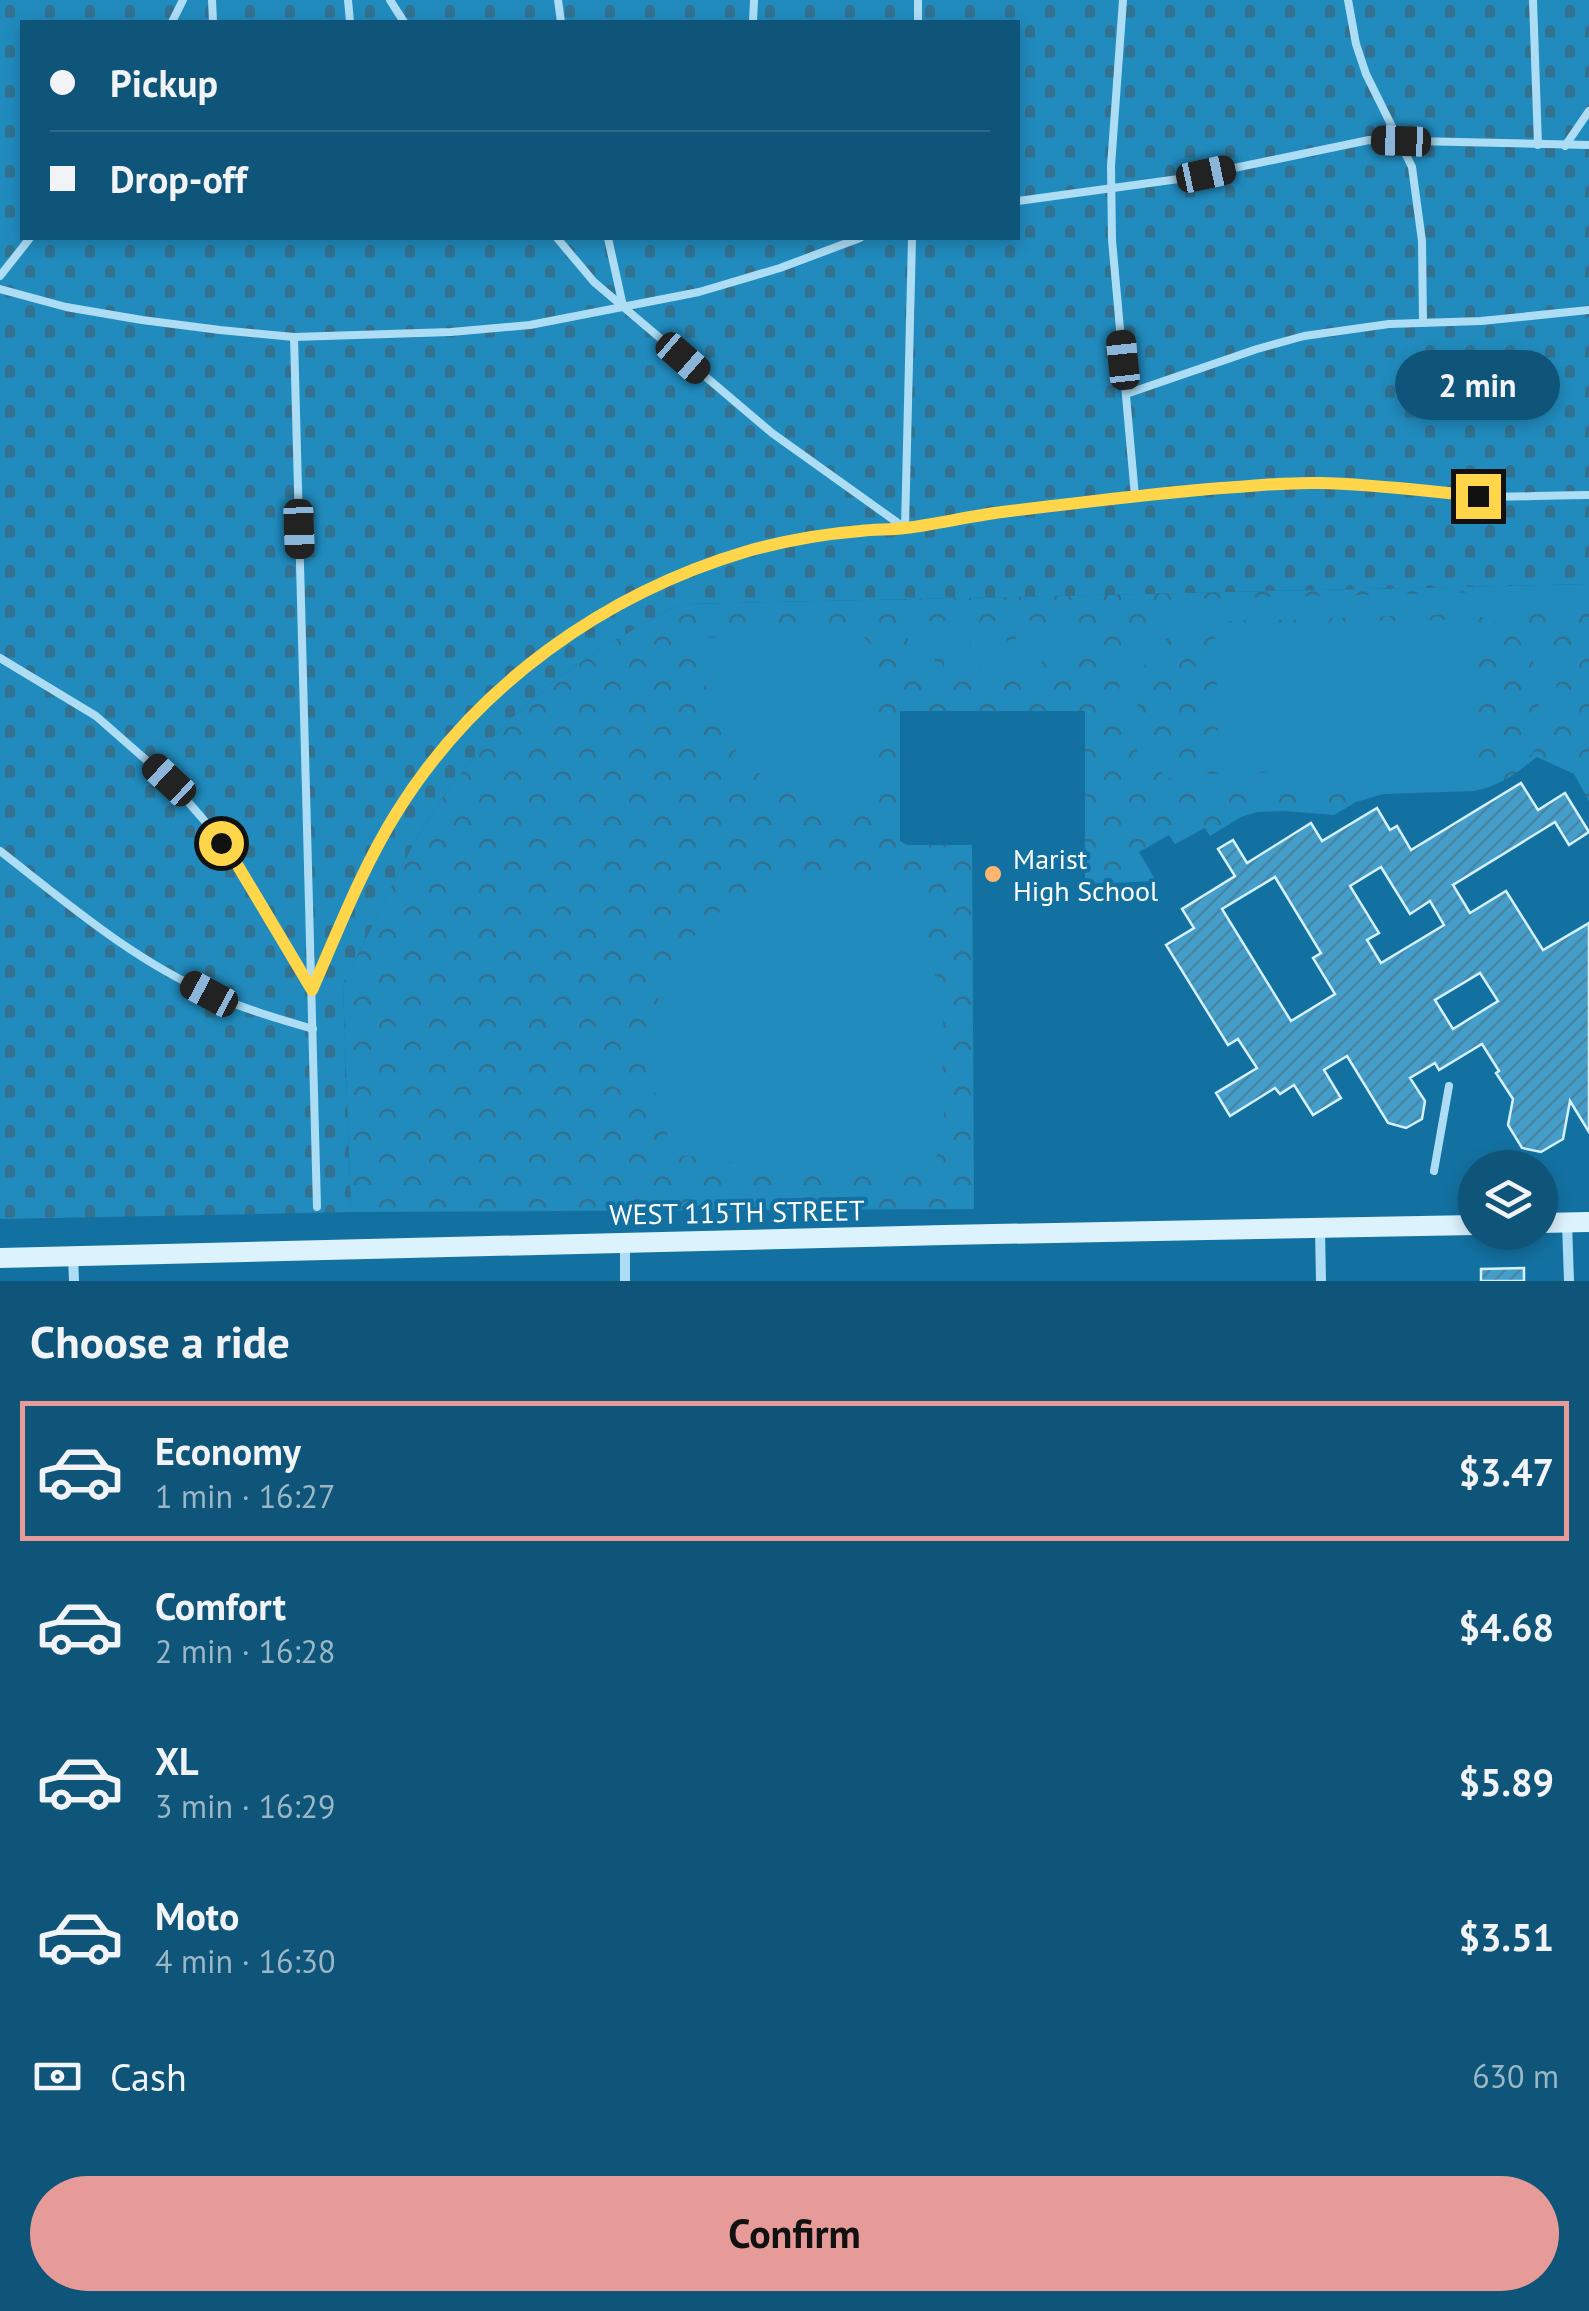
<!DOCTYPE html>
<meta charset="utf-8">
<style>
:root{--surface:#0e5579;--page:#175b7e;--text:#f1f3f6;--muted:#9bb7c6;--line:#2e6b8a;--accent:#e69b98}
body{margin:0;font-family:"PT Sans",sans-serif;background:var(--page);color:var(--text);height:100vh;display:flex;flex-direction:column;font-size:38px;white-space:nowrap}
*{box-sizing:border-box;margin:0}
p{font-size:32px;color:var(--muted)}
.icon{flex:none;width:55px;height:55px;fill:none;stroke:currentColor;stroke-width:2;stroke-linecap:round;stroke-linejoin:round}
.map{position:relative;height:1281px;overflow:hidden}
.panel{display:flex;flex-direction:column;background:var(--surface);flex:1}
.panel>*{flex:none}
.hud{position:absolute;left:20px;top:20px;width:1000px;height:220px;border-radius:0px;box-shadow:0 5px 15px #0003;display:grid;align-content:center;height:220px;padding:0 30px;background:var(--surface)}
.controls{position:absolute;left:1458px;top:1150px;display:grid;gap:20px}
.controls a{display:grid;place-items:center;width:100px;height:100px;border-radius:50%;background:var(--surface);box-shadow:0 5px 15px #0003;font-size:50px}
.end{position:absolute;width:45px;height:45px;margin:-22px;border:12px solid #ffd54a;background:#111;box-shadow:0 0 0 5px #111}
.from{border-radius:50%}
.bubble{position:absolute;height:70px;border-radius:35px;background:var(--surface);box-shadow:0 5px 15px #0003;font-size:32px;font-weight:600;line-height:70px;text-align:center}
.car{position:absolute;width:30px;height:60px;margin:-30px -15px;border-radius:12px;box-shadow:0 0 8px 2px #0007;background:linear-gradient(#222 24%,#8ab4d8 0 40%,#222 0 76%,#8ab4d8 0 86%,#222 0)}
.hud b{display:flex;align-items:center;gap:35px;height:95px;font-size:38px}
.hud b+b{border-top:2px solid var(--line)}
.hud i{width:25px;height:25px;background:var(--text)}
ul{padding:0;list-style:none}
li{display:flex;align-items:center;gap:30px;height:140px;margin:0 20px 15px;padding:0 10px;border:5px solid transparent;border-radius:0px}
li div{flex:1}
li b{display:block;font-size:38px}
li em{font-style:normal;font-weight:600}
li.current{border-color:var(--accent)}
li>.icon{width:90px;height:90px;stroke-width:1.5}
h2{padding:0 30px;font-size:45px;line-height:120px}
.pay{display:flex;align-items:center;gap:25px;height:110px;padding:0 30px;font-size:38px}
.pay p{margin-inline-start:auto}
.button{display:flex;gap:20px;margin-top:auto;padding:20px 30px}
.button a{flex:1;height:115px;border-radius:60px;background:var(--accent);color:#111;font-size:40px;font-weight:600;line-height:115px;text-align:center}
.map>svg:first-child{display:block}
.forest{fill:url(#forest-crowns)}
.cemetery{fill:url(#cemetery-stones);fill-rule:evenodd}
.pitch{fill:#218bbe;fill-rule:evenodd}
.building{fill:url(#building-hatch);stroke:#d5f1fe;stroke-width:2.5;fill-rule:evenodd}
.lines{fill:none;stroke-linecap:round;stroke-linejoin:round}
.lane{stroke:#acddf5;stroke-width:8}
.street{stroke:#acddf5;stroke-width:10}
.secondary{stroke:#dcf2fd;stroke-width:20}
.route{stroke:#ffd54a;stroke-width:12}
.poi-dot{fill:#ffb670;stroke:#1371a1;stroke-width:4}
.labels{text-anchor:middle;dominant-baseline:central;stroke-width:8;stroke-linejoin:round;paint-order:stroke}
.poi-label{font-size:28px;fill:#fff;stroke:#1371a1;text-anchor:start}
.street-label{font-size:28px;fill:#fff;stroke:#1371a1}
</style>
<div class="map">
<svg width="1589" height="1281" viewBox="0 0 1589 1281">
<defs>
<pattern id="forest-crowns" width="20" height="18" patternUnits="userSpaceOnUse" patternTransform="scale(2.5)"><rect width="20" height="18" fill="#218bbe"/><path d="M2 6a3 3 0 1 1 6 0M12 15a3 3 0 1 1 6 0" fill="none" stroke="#327290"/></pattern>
<pattern id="cemetery-stones" width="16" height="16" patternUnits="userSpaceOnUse" patternTransform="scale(2.5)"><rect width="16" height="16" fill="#218bbe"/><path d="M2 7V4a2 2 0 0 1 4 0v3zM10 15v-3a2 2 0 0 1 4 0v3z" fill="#327290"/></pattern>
<pattern id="building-hatch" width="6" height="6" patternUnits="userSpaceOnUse" patternTransform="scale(2.5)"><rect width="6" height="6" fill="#459eca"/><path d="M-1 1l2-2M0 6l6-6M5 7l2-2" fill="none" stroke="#4785a4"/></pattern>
</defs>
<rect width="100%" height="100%" fill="#1371a1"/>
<path class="forest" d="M 1589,584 L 1589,801 L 1574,774 L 1537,757 C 1515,774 1502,785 1474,791 L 1383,794 L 1356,802 L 1334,815 L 1285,811 L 1257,812 L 1241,817 L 1210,836 L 1205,828 L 1175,844 L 1169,835 L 1139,852 L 1156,881 L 1085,884 L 1085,711 L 900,711 L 900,841 L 907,845 L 972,845 L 974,1209 L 351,1212 L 343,984 L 410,850 L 442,798 L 471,761 L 509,720 L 559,677 L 611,642 L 670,609 L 685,604 Z"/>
<path class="cemetery" d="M 0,0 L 1589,0 L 1589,584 L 685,604 L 670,609 L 611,642 L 559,677 L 509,720 L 471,761 L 442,798 L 410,850 L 343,984 L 351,1212 L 0,1219 ZM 22,22 L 1018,22 L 1018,238 L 22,238 Z"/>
<g class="pitch">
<path d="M 1571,590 L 1572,611 L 1515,613 C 1526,623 1538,634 1545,648 C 1576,706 1541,766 1483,784 L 1214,791 C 1123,783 1083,679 1159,621 L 1152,621 L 1151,600 ZM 1462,614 C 1519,616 1559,676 1531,728 C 1520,748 1502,759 1482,767 L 1209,774 C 1120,762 1112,650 1196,622 Z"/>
<path d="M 1471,619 L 1475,763 L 1219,769 L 1215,625 Z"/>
<rect x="908" y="621" width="27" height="58"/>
<path d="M 944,621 L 971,621 L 970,679 L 944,679 Z"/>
<path d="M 980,621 L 1007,621 L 1006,679 L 979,679 Z"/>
<path d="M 1016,621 L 1043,621 L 1042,679 L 1015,679 Z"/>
<path d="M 1052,621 L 1079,621 L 1078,679 L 1051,679 Z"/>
<path d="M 859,632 L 872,646 L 877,805 C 862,805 846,806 831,804 C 744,791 702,720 700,638 Z"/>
<path d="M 819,873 L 855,874 L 906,886 L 920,884 L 948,1053 L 942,1054 L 945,1146 L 928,1165 L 835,1162 L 835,1176 L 665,1153 C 666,1146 668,1137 667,1130 C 665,1117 658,1105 655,1093 C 651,1078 650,1061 650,1046 C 650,1033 653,1020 656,1008 C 676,931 742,882 819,873 Z"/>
</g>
<g class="building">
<path d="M 1521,783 L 1538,810 L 1565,793 L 1589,832 L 1569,845 L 1555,822 L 1453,885 L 1470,913 L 1506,891 L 1543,950 L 1589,923 L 1589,1132 L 1570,1101 L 1563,1139 L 1541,1152 L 1522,1148 L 1508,1125 L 1513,1099 L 1496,1073 L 1499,1071 L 1482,1044 L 1439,1070 L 1435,1063 L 1410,1078 L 1425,1101 L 1422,1119 L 1406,1128 L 1388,1123 L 1347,1056 L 1324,1070 L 1341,1098 L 1313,1115 L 1294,1085 L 1280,1094 L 1275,1088 L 1230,1116 L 1216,1093 L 1257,1068 L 1238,1039 L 1228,1045 L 1166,945 L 1194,928 L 1182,909 L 1235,876 L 1218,849 L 1233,840 L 1247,863 L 1311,823 L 1322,841 L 1377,808 L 1390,830 L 1397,826 L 1411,850 ZM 1381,867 L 1410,914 L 1430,901 L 1444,925 L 1381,963 L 1367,940 L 1379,933 L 1350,886 ZM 1275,877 L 1321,953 L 1313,958 L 1335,994 L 1291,1021 L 1222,909 ZM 1480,973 L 1498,1001 L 1453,1029 L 1435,1000 Z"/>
<path d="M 1524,1268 L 1524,1281 L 1481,1281 L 1481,1269 Z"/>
</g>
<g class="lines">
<g class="lane">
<path d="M 212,0 L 213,22"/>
<path d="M 348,0 L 350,22"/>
<path d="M 390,0 L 404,22"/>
<path d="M 558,0 L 561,22"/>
<path d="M 918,0 L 918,22"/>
<path d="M 1123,0 L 1111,166 L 1112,240 L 1135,496"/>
<path d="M 1348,0 L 1356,44 L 1366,74 L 1412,167 L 1422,241 L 1423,323"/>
<path d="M 1533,0 L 1538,145"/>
<path d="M 172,22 L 183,0"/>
<path d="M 753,22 L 754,0"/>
<path d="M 1565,146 L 1589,111"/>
<path d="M 1018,201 L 1186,178 L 1369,140 L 1589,145"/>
<path d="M 557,238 L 594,282 L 772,433 L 905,528"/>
<path d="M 608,238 L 623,306"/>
<path d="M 0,276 L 30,238"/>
<path d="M 0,289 L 66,307 L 142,320 L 220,330 L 294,337 L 451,332 L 530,325 L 699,292 L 780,268 L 860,238"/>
<path d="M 294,337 L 317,1207"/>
<path d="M 1126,394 L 1257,349 L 1304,336 L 1389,324 L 1481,321 L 1589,310"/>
<path d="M 905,528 L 912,238"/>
<path d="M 0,658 L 96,716 L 169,780 L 203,819 L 238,867 L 310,986"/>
<path d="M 0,851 C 67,903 133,960 211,994 C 244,1009 279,1019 313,1029"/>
<path d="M 312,990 C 338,931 362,868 397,813 C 473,688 612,584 754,550 C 788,541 823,535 858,531 C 873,529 889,530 904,528 C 924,526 943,520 963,517 C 1067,501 1174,490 1279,484 C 1345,480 1410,492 1475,496 C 1513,498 1551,495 1589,495"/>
<path d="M 1434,1171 L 1449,1086"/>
</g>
<g class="street">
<path d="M 1567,1223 L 1569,1281"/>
<path d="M 1320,1229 L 1321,1281"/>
<path d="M 73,1256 L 74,1281"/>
<path d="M 625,1281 L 625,1244"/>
</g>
<g class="secondary">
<path d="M 1540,1223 L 1589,1222"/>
<path d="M 0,1258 L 945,1235 L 1475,1225"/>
</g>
</g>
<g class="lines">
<path class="route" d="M 221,843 L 238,866 L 312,990 C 338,931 362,868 397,812 C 476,685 605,593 748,551 C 784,541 823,534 860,531 C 875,529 890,530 905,528 C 938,524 970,516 1002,512 C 1075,503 1148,494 1221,488 C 1254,486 1286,482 1319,483 C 1372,484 1425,491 1478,496"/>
</g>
<circle class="poi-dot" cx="993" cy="874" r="10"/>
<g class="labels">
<g class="poi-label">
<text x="1013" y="858">Marist<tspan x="1013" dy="32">High School</tspan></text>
</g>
<g class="street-label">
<text transform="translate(737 1212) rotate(-1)">WEST 115TH STREET</text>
</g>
</g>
</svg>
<div class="controls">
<a><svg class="icon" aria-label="layers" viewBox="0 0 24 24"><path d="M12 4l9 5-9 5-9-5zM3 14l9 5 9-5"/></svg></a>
</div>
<i class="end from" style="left:221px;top:843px"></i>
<i class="end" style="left:1478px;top:496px"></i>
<div class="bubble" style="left:1395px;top:350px;width:165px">2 min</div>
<i class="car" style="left:1401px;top:141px;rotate:272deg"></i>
<i class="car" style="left:1206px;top:174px;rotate:78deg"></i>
<i class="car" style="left:683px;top:358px;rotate:131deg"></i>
<i class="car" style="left:1123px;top:360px;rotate:354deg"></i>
<i class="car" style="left:299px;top:529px;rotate:178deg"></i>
<i class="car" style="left:169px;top:780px;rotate:313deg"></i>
<i class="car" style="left:209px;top:994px;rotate:298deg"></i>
<div class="hud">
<b><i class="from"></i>Pickup</b>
<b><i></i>Drop-off</b>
</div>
</div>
<section class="panel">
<h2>Choose a ride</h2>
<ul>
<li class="current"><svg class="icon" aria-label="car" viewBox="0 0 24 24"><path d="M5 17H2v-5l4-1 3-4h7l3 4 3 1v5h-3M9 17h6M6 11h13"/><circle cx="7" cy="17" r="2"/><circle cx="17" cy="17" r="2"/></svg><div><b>Economy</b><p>1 min · 16:27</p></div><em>$3.47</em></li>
<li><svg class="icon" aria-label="car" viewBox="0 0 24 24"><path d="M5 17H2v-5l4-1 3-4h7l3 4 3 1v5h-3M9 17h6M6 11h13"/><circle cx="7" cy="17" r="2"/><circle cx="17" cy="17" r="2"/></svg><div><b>Comfort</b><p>2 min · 16:28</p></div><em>$4.68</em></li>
<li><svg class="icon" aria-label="car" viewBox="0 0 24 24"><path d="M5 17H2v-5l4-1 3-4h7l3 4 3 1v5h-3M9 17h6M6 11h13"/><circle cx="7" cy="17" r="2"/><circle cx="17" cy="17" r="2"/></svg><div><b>XL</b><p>3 min · 16:29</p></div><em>$5.89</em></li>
<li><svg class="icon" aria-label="car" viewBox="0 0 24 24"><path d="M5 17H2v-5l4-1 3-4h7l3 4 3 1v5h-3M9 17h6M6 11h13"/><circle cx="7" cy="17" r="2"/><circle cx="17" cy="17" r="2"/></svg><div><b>Moto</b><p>4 min · 16:30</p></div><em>$3.51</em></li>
</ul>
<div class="pay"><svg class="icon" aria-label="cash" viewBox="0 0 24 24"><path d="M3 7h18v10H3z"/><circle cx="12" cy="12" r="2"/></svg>Cash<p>630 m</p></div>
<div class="button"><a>Confirm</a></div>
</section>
